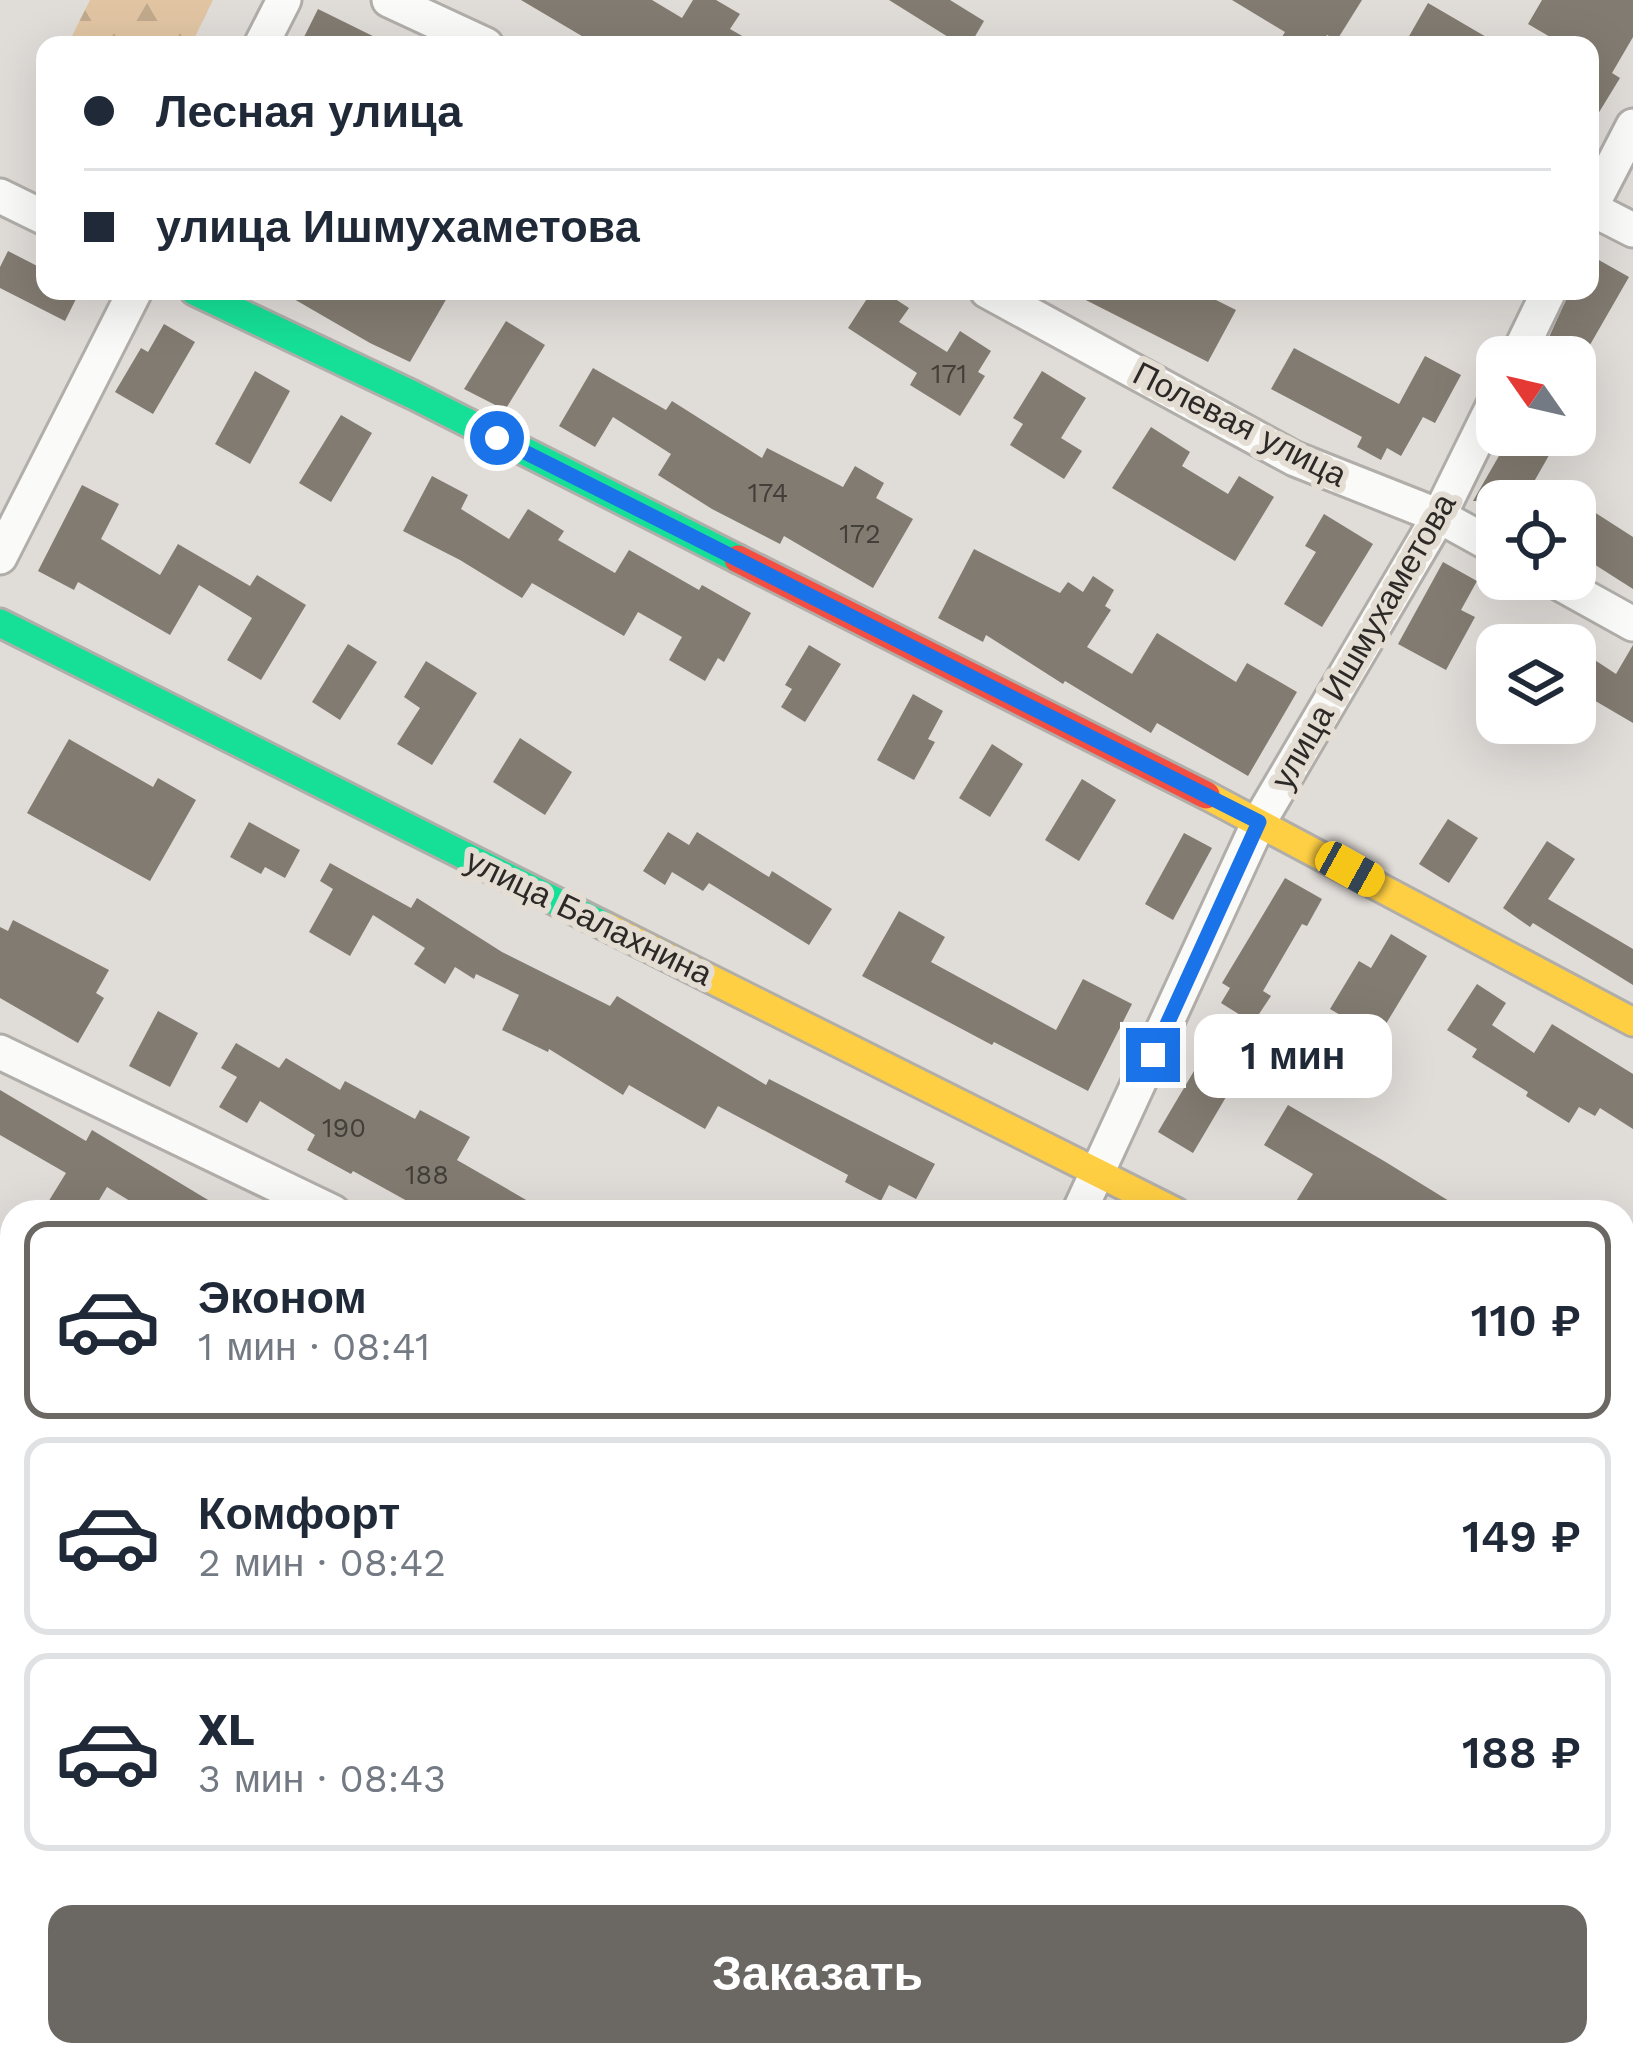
<!DOCTYPE html>
<html lang="ru">
<meta charset="utf-8">
<style>
:root{--surface:#fff;--page:#f2f2f3;--text:#1f2937;--muted:#747a83;--line:#e0e1e3;--accent:#6b6864}
body{margin:0;font-family:"Work Sans",sans-serif;background:var(--page);color:var(--text);height:100vh;display:flex;flex-direction:column;font-size:45px;white-space:nowrap}
*{box-sizing:border-box;margin:0}
p{font-size:39px;color:var(--muted)}
.icon{flex:none;width:66px;height:66px;fill:none;stroke:currentColor;stroke-width:2;stroke-linecap:round;stroke-linejoin:round}
.map{position:relative;flex:1;overflow:hidden}
.drawer{position:absolute;left:0px;top:1200px;width:1635px;height:867px;display:flex;flex-direction:column;background:var(--surface);border-radius:36px 36px 0 0;box-shadow:0 12px 48px #0002}
.drawer>*{flex:none}
.top-card{position:absolute;left:36px;top:36px;width:1563px;height:264px;border-radius:24px;box-shadow:0 12px 48px #0002;display:grid;align-content:center;height:264px;padding:0 48px;background:var(--surface)}
.needle{width:78px;rotate:304deg}
.fabs{position:absolute;left:1476px;top:336px;display:grid;gap:24px}
.fabs a{display:grid;place-items:center;width:120px;height:120px;border-radius:24px;background:var(--surface);box-shadow:0 12px 48px #0002;font-size:60px}
.end{position:absolute;width:54px;height:54px;margin:-27px;border:15px solid #1a73e8;background:#fff;box-shadow:0 0 0 6px #fff}
.from{border-radius:50%}
.bubble{position:absolute;height:84px;border-radius:24px;background:var(--surface);box-shadow:0 12px 48px #0002;font-size:39px;font-weight:600;line-height:84px;text-align:center}
.car{position:absolute;width:36px;height:72px;margin:-36px -18px;border-radius:15px;box-shadow:0 0 9px 3px #0007;background:linear-gradient(#f5c518 24%,#345 0 40%,#f5c518 0 76%,#345 0 86%,#f5c518 0)}
.top-card b{display:flex;align-items:center;gap:42px;height:114px;font-size:45px}
.top-card b+b{border-top:3px solid var(--line)}
.top-card i{width:30px;height:30px;background:var(--text)}
ul{padding:21px 0 0;list-style:none}
li{display:flex;align-items:center;gap:36px;height:198px;margin:0 24px 18px;padding:0 24px;border:6px solid var(--line);border-radius:24px}
li div{flex:1}
li b{display:block;font-size:45px}
li em{font-style:normal;font-weight:600}
li.selected{border-color:var(--accent)}
li>.icon{width:108px;height:108px;stroke-width:1.5}
.cta{display:flex;gap:24px;margin-top:auto;padding:24px 48px}
.cta a{flex:1;height:138px;border-radius:24px;background:var(--accent);color:#fff;font-size:48px;font-weight:600;line-height:138px;text-align:center}
.map>svg:first-child{display:block}
.grass{fill:url(#grass-tufts)}
.forest{fill:url(#forest-firs)}
.building{fill:#827b71}
.lines{fill:none;stroke-linecap:round;stroke-linejoin:round}
.street-casing{stroke:#b1aeaa;stroke-width:39}
.fast-casing{stroke:#b1aeaa;stroke-width:33}
.slow-casing{stroke:#b1aeaa;stroke-width:33}
.jam-casing{stroke:#b1aeaa;stroke-width:33}
.street{stroke:#fafaf9;stroke-width:33}
.fast{stroke:#16e098;stroke-width:27}
.slow{stroke:#ffcf43;stroke-width:27}
.jam{stroke:#f24e42;stroke-width:27}
.route{stroke:#1a73e8;stroke-width:15}
.labels{text-anchor:middle;dominant-baseline:central;stroke-width:12;stroke-linejoin:round;paint-order:stroke}
.number-label{font-size:27px;fill:#423e39}
.street-label{font-size:33px;fill:#2c2926;stroke:#e4ddd4}
</style>
<div class="map">
<svg width="1633" height="2065" viewBox="0 0 1633 2065">
<defs>
<pattern id="grass-tufts" width="24" height="20" patternUnits="userSpaceOnUse" patternTransform="scale(3)"><rect width="24" height="20" fill="#e1c5a3"/><path d="M3 7l-1-3M5 7V3M7 7l1-3M15 17l-1-3M17 17v-4M19 17l1-3" fill="none" stroke="#c1a98c"/></pattern>
<pattern id="forest-firs" width="22" height="20" patternUnits="userSpaceOnUse" patternTransform="scale(3)"><rect width="22" height="20" fill="#e1c5a3"/><path d="M5 1l3.5 6h-7zM16 11l3.5 6h-7z" fill="#c1a98c"/></pattern>
</defs>
<rect width="100%" height="100%" fill="#e0dcd8"/>
<path class="grass" d="M 692,2055 L 984,2055 L 978,2065 L 687,2065 Z"/>
<g class="forest">
<path d="M 90,0 L 213,0 L 191,45 L 75,45 L 69,42 Z"/>
<path d="M 1633,1790 L 1633,2065 L 1230,2065 L 1208,2055 L 1623,2055 L 1623,1795 Z"/>
</g>
<g class="building">
<path d="M 521,0 L 652,0 L 682,18 L 693,0 L 716,0 L 740,14 L 730,29 L 758,45 L 597,45 Z"/>
<path d="M 889,0 L 950,0 L 984,21 L 970,45 L 961,45 Z"/>
<path d="M 1232,0 L 1362,0 L 1337,40 L 1327,35 L 1320,45 L 1277,45 L 1285,32 Z"/>
<path d="M 1542,0 L 1633,0 L 1633,37 L 1612,73 L 1620,78 L 1590,127 L 1590,45 L 1564,45 L 1528,24 Z"/>
<path d="M 1428,3 L 1500,45 L 1404,45 Z"/>
<path d="M 318,9 L 391,45 L 300,45 Z"/>
<path d="M 8,251 L 45,270 L 45,291 L 80,291 L 65,321 L 0,288 L 0,267 Z"/>
<path d="M 1590,255 L 1629,277 L 1583,357 L 1540,357 L 1570,291 L 1590,291 Z"/>
<path d="M 280,291 L 451,291 L 410,362 L 370,343 Z"/>
<path d="M 872,291 L 883,291 L 909,308 L 899,322 L 947,352 L 960,331 L 991,351 L 978,372 L 985,376 L 960,416 L 910,385 L 917,373 L 848,328 Z"/>
<path d="M 1068,291 L 1198,291 L 1236,310 L 1208,362 Z"/>
<path d="M 506,321 L 545,345 L 505,410 L 464,389 Z"/>
<path d="M 164,324 L 195,342 L 153,414 L 115,392 L 141,348 L 148,352 Z"/>
<path d="M 1294,348 L 1399,404 L 1425,356 L 1461,375 L 1435,423 L 1423,417 L 1401,456 L 1387,448 L 1381,460 L 1357,447 L 1362,437 L 1271,389 Z"/>
<path d="M 593,368 L 666,410 L 672,401 L 762,458 L 767,448 L 843,487 L 855,466 L 884,483 L 876,498 L 913,519 L 873,588 L 784,536 L 780,544 L 712,509 L 658,475 L 671,454 L 613,417 L 595,447 L 559,426 Z"/>
<path d="M 255,371 L 290,391 L 250,464 L 215,444 Z"/>
<path d="M 1042,371 L 1086,398 L 1061,438 L 1082,451 L 1064,479 L 1010,445 L 1023,424 L 1013,418 Z"/>
<path d="M 341,415 L 372,433 L 331,502 L 299,483 Z"/>
<path d="M 1151,427 L 1190,452 L 1182,466 L 1228,494 L 1239,476 L 1274,497 L 1235,561 L 1112,488 Z"/>
<path d="M 1511,435 L 1527,435 L 1552,450 L 1523,501 L 1473,501 Z"/>
<path d="M 432,476 L 468,495 L 461,509 L 509,539 L 528,509 L 564,531 L 558,540 L 615,573 L 629,550 L 699,590 L 702,585 L 751,613 L 724,662 L 718,658 L 705,681 L 669,660 L 682,637 L 638,612 L 624,636 L 532,583 L 522,598 L 460,560 L 403,531 Z"/>
<path d="M 82,485 L 119,504 L 101,539 L 160,575 L 178,544 L 250,586 L 257,575 L 306,605 L 261,680 L 227,660 L 252,618 L 199,585 L 170,635 L 78,582 L 74,590 L 38,571 Z"/>
<path d="M 1591,510 L 1633,537 L 1633,589 L 1575,552 L 1575,534 Z"/>
<path d="M 1324,514 L 1373,544 L 1322,627 L 1284,604 L 1316,552 L 1305,546 Z"/>
<path d="M 974,549 L 1060,593 L 1068,582 L 1083,592 L 1093,576 L 1114,590 L 1105,606 L 1111,610 L 1087,647 L 1132,674 L 1157,633 L 1236,682 L 1247,663 L 1297,692 L 1248,776 L 1157,723 L 1151,733 L 1065,681 L 1063,684 L 986,635 L 983,642 L 938,618 Z"/>
<path d="M 1443,562 L 1477,581 L 1461,610 L 1475,617 L 1446,670 L 1398,644 Z"/>
<path d="M 348,644 L 377,662 L 340,720 L 312,702 Z"/>
<path d="M 809,645 L 841,664 L 805,722 L 781,707 L 792,689 L 785,685 Z"/>
<path d="M 1633,645 L 1633,723 L 1575,689 L 1575,647 L 1616,674 Z"/>
<path d="M 426,661 L 477,693 L 432,765 L 397,744 L 420,708 L 404,697 Z"/>
<path d="M 913,694 L 943,711 L 928,739 L 935,742 L 914,780 L 877,760 Z"/>
<path d="M 520,738 L 572,772 L 545,815 L 493,782 Z"/>
<path d="M 69,739 L 153,787 L 158,778 L 196,800 L 150,881 L 27,813 Z"/>
<path d="M 992,744 L 1023,764 L 990,817 L 959,798 Z"/>
<path d="M 1082,779 L 1116,800 L 1079,861 L 1045,840 Z"/>
<path d="M 1448,819 L 1478,838 L 1449,883 L 1419,864 Z"/>
<path d="M 249,822 L 300,850 L 285,878 L 265,867 L 261,874 L 230,857 Z"/>
<path d="M 668,832 L 689,845 L 697,832 L 769,877 L 772,871 L 832,909 L 809,945 L 709,883 L 703,891 L 672,872 L 665,885 L 643,871 Z"/>
<path d="M 1184,833 L 1212,848 L 1173,920 L 1145,904 Z"/>
<path d="M 1547,841 L 1575,859 L 1548,899 L 1633,949 L 1633,985 L 1533,923 L 1530,927 L 1503,908 Z"/>
<path d="M 330,863 L 411,908 L 417,898 L 502,952 L 610,1006 L 617,996 L 766,1085 L 769,1079 L 935,1164 L 916,1199 L 889,1185 L 881,1201 L 845,1182 L 848,1175 L 718,1106 L 705,1129 L 629,1085 L 623,1095 L 549,1049 L 548,1052 L 502,1030 L 519,995 L 476,974 L 474,979 L 455,967 L 445,984 L 414,964 L 425,948 L 373,915 L 350,956 L 309,932 L 333,889 L 320,881 Z"/>
<path d="M 1285,878 L 1322,899 L 1307,926 L 1302,924 L 1263,991 L 1271,996 L 1253,1023 L 1221,1003 L 1230,988 L 1222,983 Z"/>
<path d="M 899,911 L 945,937 L 931,962 L 1056,1030 L 1083,979 L 1132,1004 L 1088,1091 L 994,1042 L 992,1045 L 862,976 Z"/>
<path d="M 13,920 L 109,970 L 96,993 L 104,998 L 78,1043 L 0,998 L 0,927 L 8,931 Z"/>
<path d="M 1391,934 L 1427,956 L 1378,1037 L 1330,1009 L 1359,961 L 1371,968 Z"/>
<path d="M 1477,984 L 1506,1003 L 1492,1025 L 1534,1053 L 1552,1024 L 1633,1074 L 1633,1129 L 1600,1108 L 1595,1116 L 1579,1107 L 1569,1123 L 1526,1096 L 1528,1092 L 1472,1057 L 1477,1049 L 1447,1030 Z"/>
<path d="M 158,1011 L 198,1033 L 170,1087 L 129,1066 Z"/>
<path d="M 236,1043 L 279,1068 L 286,1058 L 340,1090 L 345,1081 L 415,1119 L 420,1110 L 470,1137 L 457,1160 L 547,1212 L 427,1212 L 353,1171 L 351,1174 L 307,1150 L 315,1135 L 260,1101 L 247,1123 L 219,1107 L 237,1077 L 221,1068 Z"/>
<path d="M 1204,1054 L 1239,1075 L 1193,1153 L 1158,1132 Z"/>
<path d="M 0,1090 L 86,1141 L 92,1130 L 228,1212 L 148,1212 L 107,1187 L 92,1212 L 42,1212 L 66,1173 L 0,1135 Z"/>
<path d="M 1288,1105 L 1384,1161 L 1467,1212 L 1310,1212 L 1295,1203 L 1313,1174 L 1264,1145 Z"/>
</g>
<g class="lines">
<defs>
<g id="street">
<path d="M 389,0 L 486,45"/>
<path d="M 261,45 L 284,0"/>
<path d="M 0,196 L 45,218"/>
<path d="M 1590,208 L 1633,230"/>
<path d="M 1590,209 L 1633,126"/>
<path d="M 987,291 L 1295,459 L 1439,516 L 1497,548"/>
<path d="M 1517,357 L 1549,291"/>
<path d="M 0,557 L 135,291"/>
<path d="M 1552,579 L 1633,624"/>
<path d="M 0,1052 L 333,1212"/>
<path d="M 1079,1212 L 1259,822 L 1439,516 L 1497,398"/>
<path d="M 0,1456 L 12,1462"/>
<path d="M 0,1878 L 12,1884"/>
<path d="M 362,2055 L 383,2065"/>
<path d="M 1123,2055 L 1149,2065"/>
<path d="M 178,2065 L 183,2055"/>
<path d="M 661,2065 L 666,2055"/>
</g>
<g id="fast">
<path d="M 194,291 L 413,395 L 738,559"/>
<path d="M 0,623 L 605,926"/>
</g>
<g id="slow">
<path d="M 1206,795 L 1633,1022"/>
<path d="M 605,926 L 1176,1212"/>
<path d="M 1623,1449 L 1633,1454"/>
</g>
<path id="jam" d="M 738,559 L 1206,795"/>
</defs>
<use href="#street" class="street-casing"/>
<use href="#fast" class="fast-casing"/>
<use href="#slow" class="slow-casing"/>
<use href="#jam" class="jam-casing"/>
<use href="#street" class="street"/>
<use href="#fast" class="fast"/>
<use href="#slow" class="slow"/>
<use href="#jam" class="jam"/>
</g>
<g class="lines">
<path class="route" d="M 497,438 L 1259,822 L 1153,1055"/>
</g>
<g class="labels">
<g class="number-label">
<text x="949" y="374">171</text>
<text x="768" y="493">174</text>
<text x="860" y="534">172</text>
<text x="344" y="1128">190</text>
<text x="427" y="1175">188</text>
</g>
<g class="street-label">
<text transform="translate(1240 424) rotate(27)">Полевая улица</text>
<text transform="translate(1363 641) rotate(-60)">улица Ишмухаметова</text>
<text transform="translate(589 917) rotate(26)">улица Балахнина</text>
</g>
</g>
</svg>
<div class="fabs">
<a><svg class="needle" viewBox="-14 -14 28 28"><path d="M0-13l5 13h-10z" fill="#e53935"/><path d="M0 13l5-13h-10z" fill="#747a83"/></svg></a>
<a><svg class="icon" aria-label="locate" viewBox="0 0 24 24"><circle cx="12" cy="12" r="6"/><path d="M12 2v4M12 18v4M2 12h4M18 12h4"/></svg></a>
<a><svg class="icon" aria-label="layers" viewBox="0 0 24 24"><path d="M12 4l9 5-9 5-9-5zM3 14l9 5 9-5"/></svg></a>
</div>
<i class="end from" style="left:497px;top:438px"></i>
<i class="end" style="left:1153px;top:1055px"></i>
<div class="bubble" style="left:1194px;top:1014px;width:198px">1 мин</div>
<i class="car" style="left:1350px;top:869px;rotate:119deg"></i>
<div class="top-card">
<b><i class="from"></i>Лесная улица</b>
<b><i></i>улица Ишмухаметова</b>
</div>
<section class="drawer">
<ul>
<li class="selected"><svg class="icon" aria-label="car" viewBox="0 0 24 24"><path d="M5 17H2v-5l4-1 3-4h7l3 4 3 1v5h-3M9 17h6M6 11h13"/><circle cx="7" cy="17" r="2"/><circle cx="17" cy="17" r="2"/></svg><div><b>Эконом</b><p>1 мин · 08:41</p></div><em>110 ₽</em></li>
<li><svg class="icon" aria-label="car" viewBox="0 0 24 24"><path d="M5 17H2v-5l4-1 3-4h7l3 4 3 1v5h-3M9 17h6M6 11h13"/><circle cx="7" cy="17" r="2"/><circle cx="17" cy="17" r="2"/></svg><div><b>Комфорт</b><p>2 мин · 08:42</p></div><em>149 ₽</em></li>
<li><svg class="icon" aria-label="car" viewBox="0 0 24 24"><path d="M5 17H2v-5l4-1 3-4h7l3 4 3 1v5h-3M9 17h6M6 11h13"/><circle cx="7" cy="17" r="2"/><circle cx="17" cy="17" r="2"/></svg><div><b>XL</b><p>3 мин · 08:43</p></div><em>188 ₽</em></li>
</ul>
<div class="cta"><a>Заказать</a></div>
</section>
</div>
